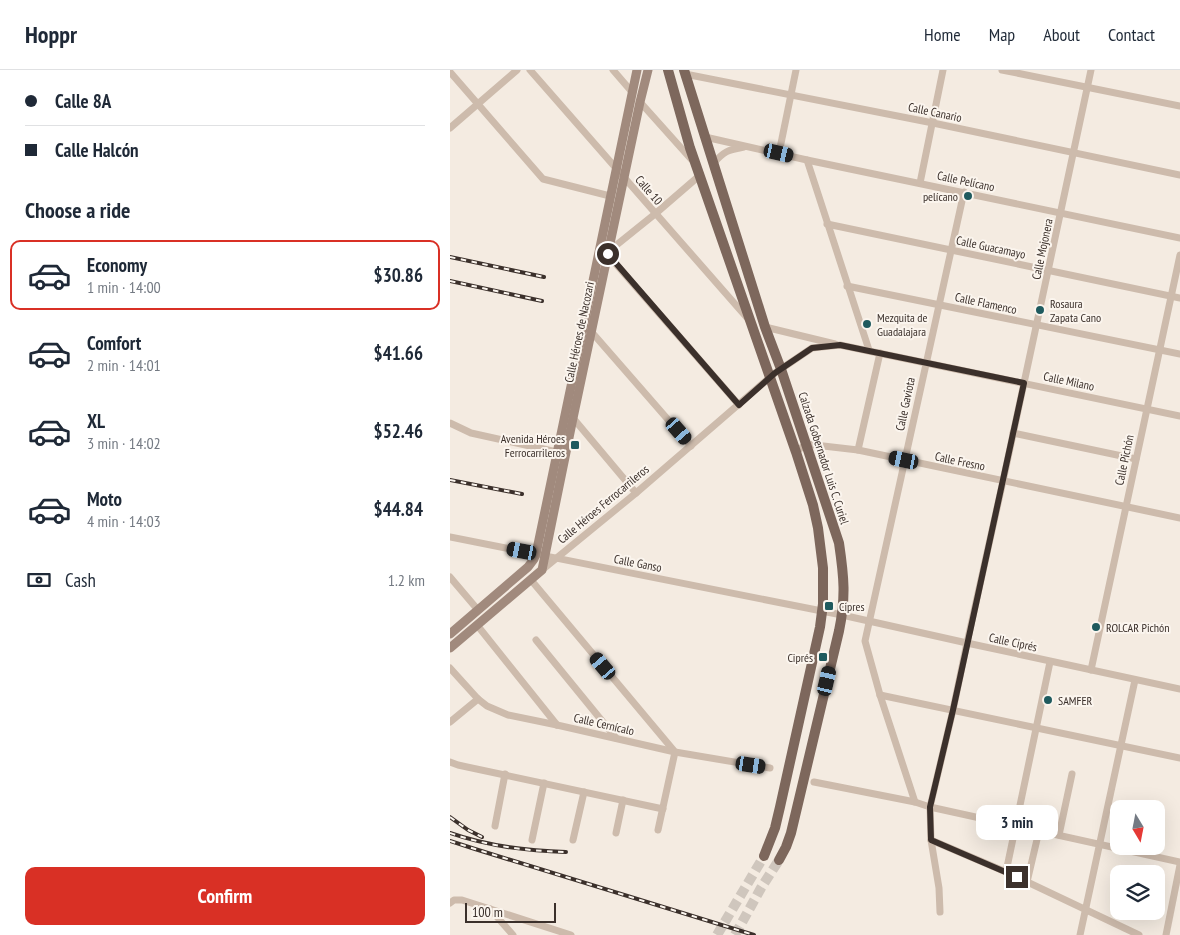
<!DOCTYPE html>
<meta charset="utf-8">
<style>
:root{--surface:#fff;--page:#f6f6f7;--text:#1f2937;--muted:#747a83;--line:#e0e1e3;--accent:#d93025}
body{margin:0;font-family:"PT Sans Narrow",sans-serif;background:var(--page);color:var(--text);height:100vh;display:flex;flex-direction:column;font-size:19px;white-space:nowrap}
*{box-sizing:border-box;margin:0}
p{font-size:16px;color:var(--muted)}
.icon{flex:none;width:28px;height:28px;fill:none;stroke:currentColor;stroke-width:2;stroke-linecap:round;stroke-linejoin:round}
.map{position:relative;flex:1;overflow:hidden}
.panel{display:flex;flex-direction:column;background:var(--surface);width:450px}
.panel>*{flex:none}
.hud{display:grid;align-content:center;height:110px;padding:0 25px;background:var(--surface)}
.needle{width:32px;rotate:170deg}
.tools{position:absolute;left:660px;top:730px;display:grid;gap:10px}
.tools a{display:grid;place-items:center;width:55px;height:55px;border-radius:10px;background:var(--surface);box-shadow:0 5px 20px #0002;font-size:25px}
.scale{position:absolute;left:15px;bottom:12px;width:91px;box-sizing:border-box;padding-left:5px;border:2px solid #3b302b;border-top:0;font-size:14px;line-height:18px;white-space:nowrap;color:#3b302b;-webkit-text-stroke:4px #fbf5ee;paint-order:stroke}
.end{position:absolute;width:22px;height:22px;margin:-11px;border:6px solid #3b302b;background:#fff;box-shadow:0 0 0 2px #fff}
.from{border-radius:50%}
.bubble{position:absolute;height:35px;border-radius:10px;background:var(--surface);box-shadow:0 5px 20px #0002;font-size:16px;font-weight:600;line-height:35px;text-align:center}
.car{position:absolute;width:15px;height:30px;margin:-15px -8px;border-radius:6px;box-shadow:0 0 4px 1px #0007;background:linear-gradient(#222 24%,#8ab4d8 0 40%,#222 0 76%,#8ab4d8 0 86%,#222 0)}
.hud b{display:flex;align-items:center;gap:18px;height:48px;font-size:19px}
.hud b+b{border-top:1px solid var(--line)}
.hud i{width:12px;height:12px;background:var(--text)}
ul{padding:0;list-style:none}
li{display:flex;align-items:center;gap:15px;height:70px;margin:0 10px 8px;padding:0 15px;border:2px solid transparent;border-radius:10px}
li div{flex:1}
li b{display:block;font-size:19px}
li em{font-style:normal;font-weight:600}
li.on{border-color:var(--accent)}
li>.icon{width:45px;height:45px;stroke-width:1.5}
h2{padding:0 25px;font-size:22px;line-height:60px}
.pay{display:flex;align-items:center;gap:12px;height:55px;padding:0 25px;font-size:19px}
.pay p{margin-inline-start:auto}
.primary-button{display:flex;gap:10px;margin-top:auto;padding:10px 25px}
.primary-button a{flex:1;height:58px;border-radius:10px;background:var(--accent);color:#fff;font-size:20px;font-weight:600;line-height:58px;text-align:center}
header{display:flex;align-items:center;gap:30px;box-sizing:border-box;height:70px;padding:0 25px;background:var(--surface);border-bottom:1px solid var(--line)}
header strong{font-size:24px}
nav{display:flex;gap:28px;margin-inline-start:auto;font-size:18px}
main{display:flex;flex:1;min-height:0}
.map>svg:first-child{display:block}
.lines{fill:none;stroke-linecap:round;stroke-linejoin:round}
.primary-tunnel{stroke:#cfc6bd;stroke-width:10;stroke-dasharray:10 5;stroke-linecap:butt}
.street{stroke:#cdbbac;stroke-width:7}
.secondary{stroke:#a18a7d;stroke-width:9}
.primary{stroke:#7d675c;stroke-width:10}
.rail-casing{stroke:#3b302b;stroke-width:4}
.rail{stroke:#fbf5ee;stroke-width:2;stroke-dasharray:5.5;stroke-linecap:butt}
.route{stroke:#3b302b;stroke-width:6}
.poi-dot{fill:#1f5a5e;stroke:#fbf5ee;stroke-width:2}
.labels{text-anchor:middle;dominant-baseline:central;stroke-width:4;stroke-linejoin:round;paint-order:stroke}
.street-label{font-size:12px;fill:#3b302b;stroke:#fbf5ee}
.poi-label{font-size:12px;fill:#3b302b;stroke:#fbf5ee;text-anchor:start}
</style>
<header>
<strong>Hoppr</strong>
<nav><a>Home</a><a>Map</a><a>About</a><a>Contact</a></nav>
</header>
<main>
<section class="panel">
<div class="hud">
<b><i class="from"></i>Calle 8A</b>
<b><i></i>Calle Halcón</b>
</div>
<h2>Choose a ride</h2>
<ul>
<li class="on"><svg class="icon" aria-label="car" viewBox="0 0 24 24"><path d="M5 17H2v-5l4-1 3-4h7l3 4 3 1v5h-3M9 17h6M6 11h13"/><circle cx="7" cy="17" r="2"/><circle cx="17" cy="17" r="2"/></svg><div><b>Economy</b><p>1 min · 14:00</p></div><em>$30.86</em></li>
<li><svg class="icon" aria-label="car" viewBox="0 0 24 24"><path d="M5 17H2v-5l4-1 3-4h7l3 4 3 1v5h-3M9 17h6M6 11h13"/><circle cx="7" cy="17" r="2"/><circle cx="17" cy="17" r="2"/></svg><div><b>Comfort</b><p>2 min · 14:01</p></div><em>$41.66</em></li>
<li><svg class="icon" aria-label="car" viewBox="0 0 24 24"><path d="M5 17H2v-5l4-1 3-4h7l3 4 3 1v5h-3M9 17h6M6 11h13"/><circle cx="7" cy="17" r="2"/><circle cx="17" cy="17" r="2"/></svg><div><b>XL</b><p>3 min · 14:02</p></div><em>$52.46</em></li>
<li><svg class="icon" aria-label="car" viewBox="0 0 24 24"><path d="M5 17H2v-5l4-1 3-4h7l3 4 3 1v5h-3M9 17h6M6 11h13"/><circle cx="7" cy="17" r="2"/><circle cx="17" cy="17" r="2"/></svg><div><b>Moto</b><p>4 min · 14:03</p></div><em>$44.84</em></li>
</ul>
<div class="pay"><svg class="icon" aria-label="cash" viewBox="0 0 24 24"><path d="M3 7h18v10H3z"/><circle cx="12" cy="12" r="2"/></svg>Cash<p>1.2 km</p></div>
<div class="primary-button"><a>Confirm</a></div>
</section>
<div class="map">
<svg width="730" height="865" viewBox="0 0 730 865">
<rect width="100%" height="100%" fill="#f4ebe1"/>
<g class="lines">
<g class="primary-tunnel">
<path d="M 267,865 L 314,786"/>
<path d="M 285,865 L 311,818 L 329,790"/>
</g>
<g class="street">
<path d="M 80,0 L 299,250"/>
<path d="M 163,0 L 182,22"/>
<path d="M 552,0 L 730,36"/>
<path d="M 0,2 L 93,109 L 160,126"/>
<path d="M 235,4 L 483,53 L 730,105"/>
<path d="M 190,32 L 241,89"/>
<path d="M 0,58 L 67,0"/>
<path d="M 255,67 L 357,90 L 730,168"/>
<path d="M 329,83 L 346,0"/>
<path d="M 357,90 L 419,280"/>
<path d="M 263,94 C 274,81 278,80 294,77"/>
<path d="M 470,113 L 493,0"/>
<path d="M 377,154 L 730,228"/>
<path d="M 159,181 L 205,144 L 249,106"/>
<path d="M 158,185 L 289,335"/>
<path d="M 397,216 L 730,284"/>
<path d="M 315,257 L 385,274"/>
<path d="M 139,259 L 241,376"/>
<path d="M 123,348 L 186,423"/>
<path d="M 0,353 L 21,363 L 107,382"/>
<path d="M 563,363 L 686,389"/>
<path d="M 408,380 L 430,283"/>
<path d="M 346,382 L 356,374 L 408,380 L 730,448"/>
<path d="M 0,467 L 392,545 L 517,573 L 730,619"/>
<path d="M 92,500 L 186,423 L 325,303 L 362,278 L 390,275 L 730,346"/>
<path d="M 0,507 L 28,540"/>
<path d="M 81,510 L 225,682 L 208,760"/>
<path d="M 27,555 L 107,655"/>
<path d="M 86,570 L 166,668"/>
<path d="M 0,598 L 28,629 L 37,636 L 58,645 L 107,655 L 225,682 L 320,698"/>
<path d="M 641,600 L 730,185"/>
<path d="M 430,625 L 730,688"/>
<path d="M 0,652 L 28,629"/>
<path d="M 0,692 L 8,695 L 213,739"/>
<path d="M 364,712 L 465,732 L 480,737 L 730,792"/>
<path d="M 465,732 L 430,625 L 415,571 L 514,122"/>
<path d="M 45,756 L 55,704"/>
<path d="M 166,763 L 173,730"/>
<path d="M 609,765 L 622,704"/>
<path d="M 82,770 L 94,713"/>
<path d="M 123,770 L 134,722"/>
<path d="M 481,770 L 556,802 L 689,865"/>
<path d="M 556,802 L 600,592"/>
<path d="M 577,812 L 589,761"/>
<path d="M 0,833 L 4,830 L 12,830 L 121,865"/>
<path d="M 40,839 L 63,865"/>
<path d="M 490,842 L 489,818 L 481,770 L 480,737 L 503,640 L 517,573 L 553,411 L 641,0"/>
<path d="M 630,865 L 685,610"/>
<path d="M 716,865 L 730,795"/>
</g>
<g class="secondary">
<path d="M 0,564 L 78,497 L 84,489 L 86,484 L 187,0"/>
<path d="M 0,578 L 92,500 L 123,348 L 190,32 L 198,0"/>
</g>
<g class="primary">
<path d="M 218,0 L 240,78 L 346,382 L 363,435 L 368,458 L 373,498 L 373,534 L 370,557 L 330,737 L 325,758 L 314,786"/>
<path d="M 234,0 L 315,257 L 331,299 L 389,473 C 394,507 396,527 389,561 L 341,763 L 336,777 L 329,790"/>
</g>
<defs>
<g id="rail">
<path d="M 0,187 L 94,207"/>
<path d="M 0,211 L 92,231"/>
<path d="M 0,410 L 72,424"/>
<path d="M 0,747 L 18,760 L 32,767"/>
<path d="M 0,763 C 37,776 77,781 116,782"/>
<path d="M 0,771 L 25,779 L 304,865"/>
</g>
</defs>
<use href="#rail" class="rail-casing"/>
<use href="#rail" class="rail"/>
</g>
<g class="lines">
<path class="route" d="M 158,184 L 289,335 L 325,303 L 362,278 L 390,275 L 574,313 L 503,640 L 480,737 L 481,770 L 567,807"/>
</g>
<g class="poi-dot">
<circle cx="518" cy="126" r="5"/>
<circle cx="590" cy="240" r="5"/>
<circle cx="417" cy="254" r="5"/>
<rect x="120" y="370" width="10" height="10" rx="2.5"/>
<rect x="374" y="531" width="10" height="10" rx="2.5"/>
<circle cx="646" cy="557" r="5"/>
<rect x="368" y="582" width="10" height="10" rx="2.5"/>
<circle cx="598" cy="630" r="5"/>
</g>
<g class="labels">
<g class="street-label">
<text transform="translate(485 42) rotate(12)">Calle Canario</text>
<text transform="translate(516 111) rotate(12)">Calle Pelícano</text>
<text transform="translate(199 120) rotate(49)">Calle 10</text>
<text transform="translate(541 177) rotate(12)">Calle Guacamayo</text>
<text transform="translate(592 179) rotate(-78)">Calle Mojonera</text>
<text transform="translate(536 233) rotate(12)">Calle Flamenco</text>
<text transform="translate(129 262) rotate(-78)">Calle Héroes de Nacozari</text>
<text transform="translate(619 311) rotate(12)">Calle Milano</text>
<text transform="translate(455 334) rotate(-78)">Calle Gaviota</text>
<text transform="translate(374 388) rotate(72)">Calzada Gobernador Luis C. Curiel</text>
<text transform="translate(674 390) rotate(-78)">Calle Pichón</text>
<text transform="translate(510 391) rotate(12)">Calle Fresno</text>
<text transform="translate(153 434) rotate(-40)">Calle Héroes Ferrocarrileros</text>
<text transform="translate(188 493) rotate(11)">Calle Ganso</text>
<text transform="translate(563 572) rotate(12)">Calle Ciprés</text>
<text transform="translate(154 654) rotate(13)">Calle Cernícalo</text>
</g>
<g class="poi-label">
<text x="508" y="126" text-anchor="end">pelícano</text>
<text x="600" y="233">Rosaura<tspan x="600" dy="14">Zapata Cano</tspan></text>
<text x="427" y="247">Mezquita de<tspan x="427" dy="14">Guadalajara</tspan></text>
<text x="115" y="368" text-anchor="end">Avenida Héroes<tspan x="115" dy="14">Ferrocarrileros</tspan></text>
<text x="389" y="536">Cipres</text>
<text x="656" y="557">ROLCAR Pichón</text>
<text x="363" y="587" text-anchor="end">Ciprés</text>
<text x="608" y="630">SAMFER</text>
</g>
</g>
</svg>
<div class="tools">
<a><svg class="needle" viewBox="-14 -14 28 28"><path d="M0-13l5 13h-10z" fill="#e53935"/><path d="M0 13l5-13h-10z" fill="#747a83"/></svg></a>
<a><svg class="icon" aria-label="layers" viewBox="0 0 24 24"><path d="M12 4l9 5-9 5-9-5zM3 14l9 5 9-5"/></svg></a>
</div>
<div class="scale">100 m</div>
<i class="end from" style="left:158px;top:184px"></i>
<i class="end" style="left:567px;top:807px"></i>
<div class="bubble" style="left:526px;top:735px;width:82px">3 min</div>
<i class="car" style="left:329px;top:83px;rotate:103deg"></i>
<i class="car" style="left:229px;top:361px;rotate:139deg"></i>
<i class="car" style="left:454px;top:390px;rotate:282deg"></i>
<i class="car" style="left:72px;top:481px;rotate:281deg"></i>
<i class="car" style="left:153px;top:596px;rotate:320deg"></i>
<i class="car" style="left:377px;top:611px;rotate:13deg"></i>
<i class="car" style="left:301px;top:695px;rotate:99deg"></i>
</div>
</main>
